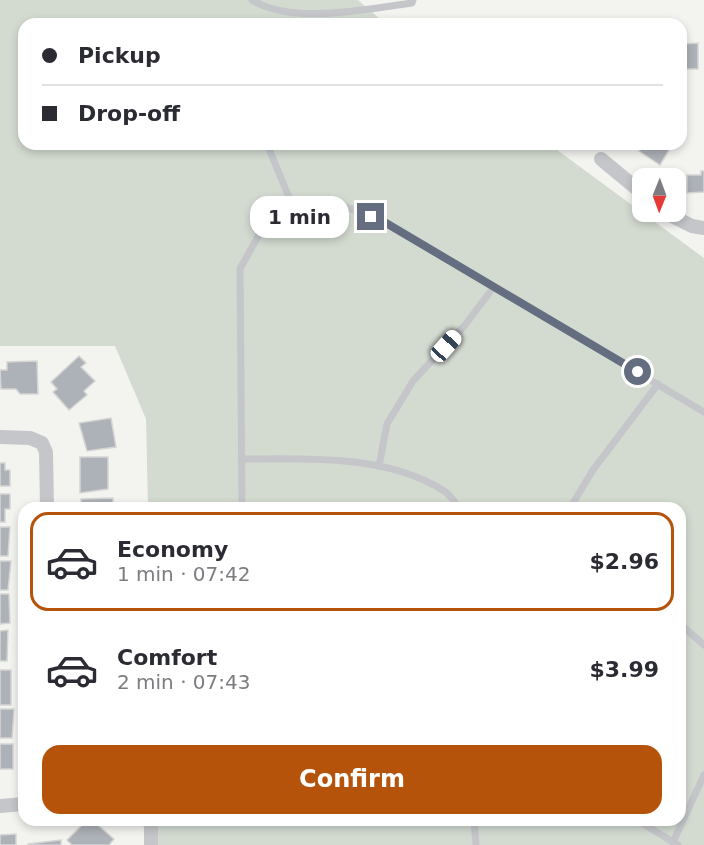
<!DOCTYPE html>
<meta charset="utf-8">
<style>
:root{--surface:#fff;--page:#f7f7f7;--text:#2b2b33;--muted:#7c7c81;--line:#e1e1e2;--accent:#b45309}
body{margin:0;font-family:"DejaVu Sans",sans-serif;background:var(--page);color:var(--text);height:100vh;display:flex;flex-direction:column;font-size:22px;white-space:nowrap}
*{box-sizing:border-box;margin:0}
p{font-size:20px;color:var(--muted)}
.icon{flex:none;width:33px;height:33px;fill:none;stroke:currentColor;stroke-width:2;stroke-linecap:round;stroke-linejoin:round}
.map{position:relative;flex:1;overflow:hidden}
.side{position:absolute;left:18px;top:502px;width:668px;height:324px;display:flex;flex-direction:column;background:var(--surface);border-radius:18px;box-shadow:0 3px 9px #0003}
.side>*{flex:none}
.top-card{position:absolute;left:18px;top:18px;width:669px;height:132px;border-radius:18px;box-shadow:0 3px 9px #0003;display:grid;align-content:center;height:132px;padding:0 24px;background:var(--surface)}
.needle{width:39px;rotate:181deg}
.fabs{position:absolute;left:632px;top:168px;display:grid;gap:12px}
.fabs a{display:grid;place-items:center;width:54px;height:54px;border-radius:12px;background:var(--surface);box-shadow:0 3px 9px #0003;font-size:30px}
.end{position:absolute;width:27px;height:27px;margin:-14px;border:8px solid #646e80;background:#fff;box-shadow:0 0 0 3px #fff}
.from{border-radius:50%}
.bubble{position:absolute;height:42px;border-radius:18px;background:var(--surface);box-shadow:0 3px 9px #0003;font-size:20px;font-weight:800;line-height:42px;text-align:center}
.car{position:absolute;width:18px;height:36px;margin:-18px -9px;border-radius:8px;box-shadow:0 0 4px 2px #0007;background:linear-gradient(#fff 24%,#345 0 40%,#fff 0 76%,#345 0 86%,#fff 0)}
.top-card b{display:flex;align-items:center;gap:21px;height:57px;font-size:22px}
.top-card b+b{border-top:2px solid var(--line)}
.top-card i{width:15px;height:15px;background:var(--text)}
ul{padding:10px 0 0;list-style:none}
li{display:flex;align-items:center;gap:18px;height:99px;margin:0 12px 9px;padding:0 12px;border:3px solid transparent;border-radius:18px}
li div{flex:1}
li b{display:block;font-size:22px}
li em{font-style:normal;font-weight:800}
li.current{border-color:var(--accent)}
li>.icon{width:54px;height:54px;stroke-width:1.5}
.action{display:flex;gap:12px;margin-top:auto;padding:12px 24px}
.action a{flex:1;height:69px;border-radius:18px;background:var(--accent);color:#fff;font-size:24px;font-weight:800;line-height:69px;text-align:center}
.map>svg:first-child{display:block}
.green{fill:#d3dbd1}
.building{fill:#adb1b8;stroke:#d5d5d3;stroke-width:1.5}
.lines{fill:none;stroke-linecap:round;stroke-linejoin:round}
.service{stroke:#c4c6ca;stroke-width:7}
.minor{stroke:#c4c6ca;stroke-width:14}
.route{stroke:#646e80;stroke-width:8}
</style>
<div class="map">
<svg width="704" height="845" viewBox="0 0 704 845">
<rect width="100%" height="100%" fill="#f3f4f0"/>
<path class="green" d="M 0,0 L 358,0 L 386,24 L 24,24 L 24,144 L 549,144 L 704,258 L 704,845 L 156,845 L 155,820 L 680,820 L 680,508 L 148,508 L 146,419 L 115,346 L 0,346 Z"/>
<g class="building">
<path d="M 698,43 L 698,69 L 683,69 L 683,44 Z"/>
<path d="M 644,144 L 660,144 L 669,150 L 660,165 L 639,151 Z"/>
<path d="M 701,171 L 704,171 L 704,192 L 687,193 L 687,175 L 701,175 Z"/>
<path d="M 79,356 L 86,363 L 81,367 L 95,381 L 84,391 L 87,395 L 69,410 L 53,392 L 57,389 L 51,382 Z"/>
<path d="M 37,361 L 38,394 L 20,394 L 16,389 L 1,389 L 0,370 L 7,370 L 7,362 Z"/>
<path d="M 111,418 L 116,447 L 87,451 L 79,423 Z"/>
<path d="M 80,457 L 108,457 L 108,489 L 80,493 Z"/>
<path d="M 0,463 L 5,463 L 5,470 L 10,470 L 10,486 L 0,486 Z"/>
<path d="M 0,494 L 10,494 L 10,509 L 5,509 L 5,522 L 0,522 Z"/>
<path d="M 113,498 L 113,508 L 81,508 L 81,499 Z"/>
<path d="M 0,527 L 10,527 L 8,556 L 0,556 Z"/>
<path d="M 0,561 L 11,561 L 8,590 L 0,590 Z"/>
<path d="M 0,594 L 9,594 L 10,623 L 0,624 Z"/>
<path d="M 8,630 L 7,661 L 0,661 L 0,631 Z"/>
<rect x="0" y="670" width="11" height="35"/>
<path d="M 0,709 L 14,709 L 12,738 L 0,738 Z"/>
<rect x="0" y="744" width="13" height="25"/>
<path d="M 87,820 L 92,820 L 114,839 L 109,845 L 72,845 L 67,840 Z"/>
<path d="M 16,834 L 16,845 L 0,845 L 0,835 Z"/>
<path d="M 61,840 L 61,845 L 28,845 L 28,844 Z"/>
</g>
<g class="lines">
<g class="service">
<path d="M 252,0 C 292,25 366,9 412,3 L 413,0"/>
<path d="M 267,144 L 293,207"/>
<path d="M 241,459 C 307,459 386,454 444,491 C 450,494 455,503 459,508"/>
<path d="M 379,466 L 387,424 L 413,381 L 465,325 L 493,288"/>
<path d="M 242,508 L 240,269 L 261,231 L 293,207 L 341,205 L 386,223 L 704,412"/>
<path d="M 570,508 L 593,470 L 658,384"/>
<path d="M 680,624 L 704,645"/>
<path d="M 474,820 L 476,845"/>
<path d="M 637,820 L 678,845"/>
<path d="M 151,822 L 244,820"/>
<path d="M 674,840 L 704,775"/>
</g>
<g class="minor">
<path d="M 601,159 L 642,193"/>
<path d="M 664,212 L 692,226 L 704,228"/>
<path d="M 0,437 L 30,438 L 42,443 L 46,452 L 47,508"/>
<path d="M 0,806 L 24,804"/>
<path d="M 146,820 L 151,822 L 151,845"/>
</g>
</g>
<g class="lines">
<path class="route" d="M 371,217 L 386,223 L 638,372"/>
</g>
</svg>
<div class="fabs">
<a><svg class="needle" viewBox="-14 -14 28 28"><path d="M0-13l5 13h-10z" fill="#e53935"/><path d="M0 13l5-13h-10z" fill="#7c7c81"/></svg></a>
</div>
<i class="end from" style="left:638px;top:372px"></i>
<i class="end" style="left:371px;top:217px"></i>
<div class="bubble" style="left:250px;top:196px;width:99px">1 min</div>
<i class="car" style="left:446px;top:346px;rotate:42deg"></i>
<div class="top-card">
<b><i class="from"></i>Pickup</b>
<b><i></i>Drop-off</b>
</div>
<section class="side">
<ul>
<li class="current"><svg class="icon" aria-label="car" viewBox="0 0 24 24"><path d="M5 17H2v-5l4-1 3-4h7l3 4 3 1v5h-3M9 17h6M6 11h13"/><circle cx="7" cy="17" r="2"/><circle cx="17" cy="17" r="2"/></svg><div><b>Economy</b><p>1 min · 07:42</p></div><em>$2.96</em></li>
<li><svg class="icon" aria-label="car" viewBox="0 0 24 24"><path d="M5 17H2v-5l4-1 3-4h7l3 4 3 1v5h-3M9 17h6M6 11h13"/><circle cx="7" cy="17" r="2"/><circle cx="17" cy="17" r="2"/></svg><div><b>Comfort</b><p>2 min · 07:43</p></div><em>$3.99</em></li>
</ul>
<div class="action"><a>Confirm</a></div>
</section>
</div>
